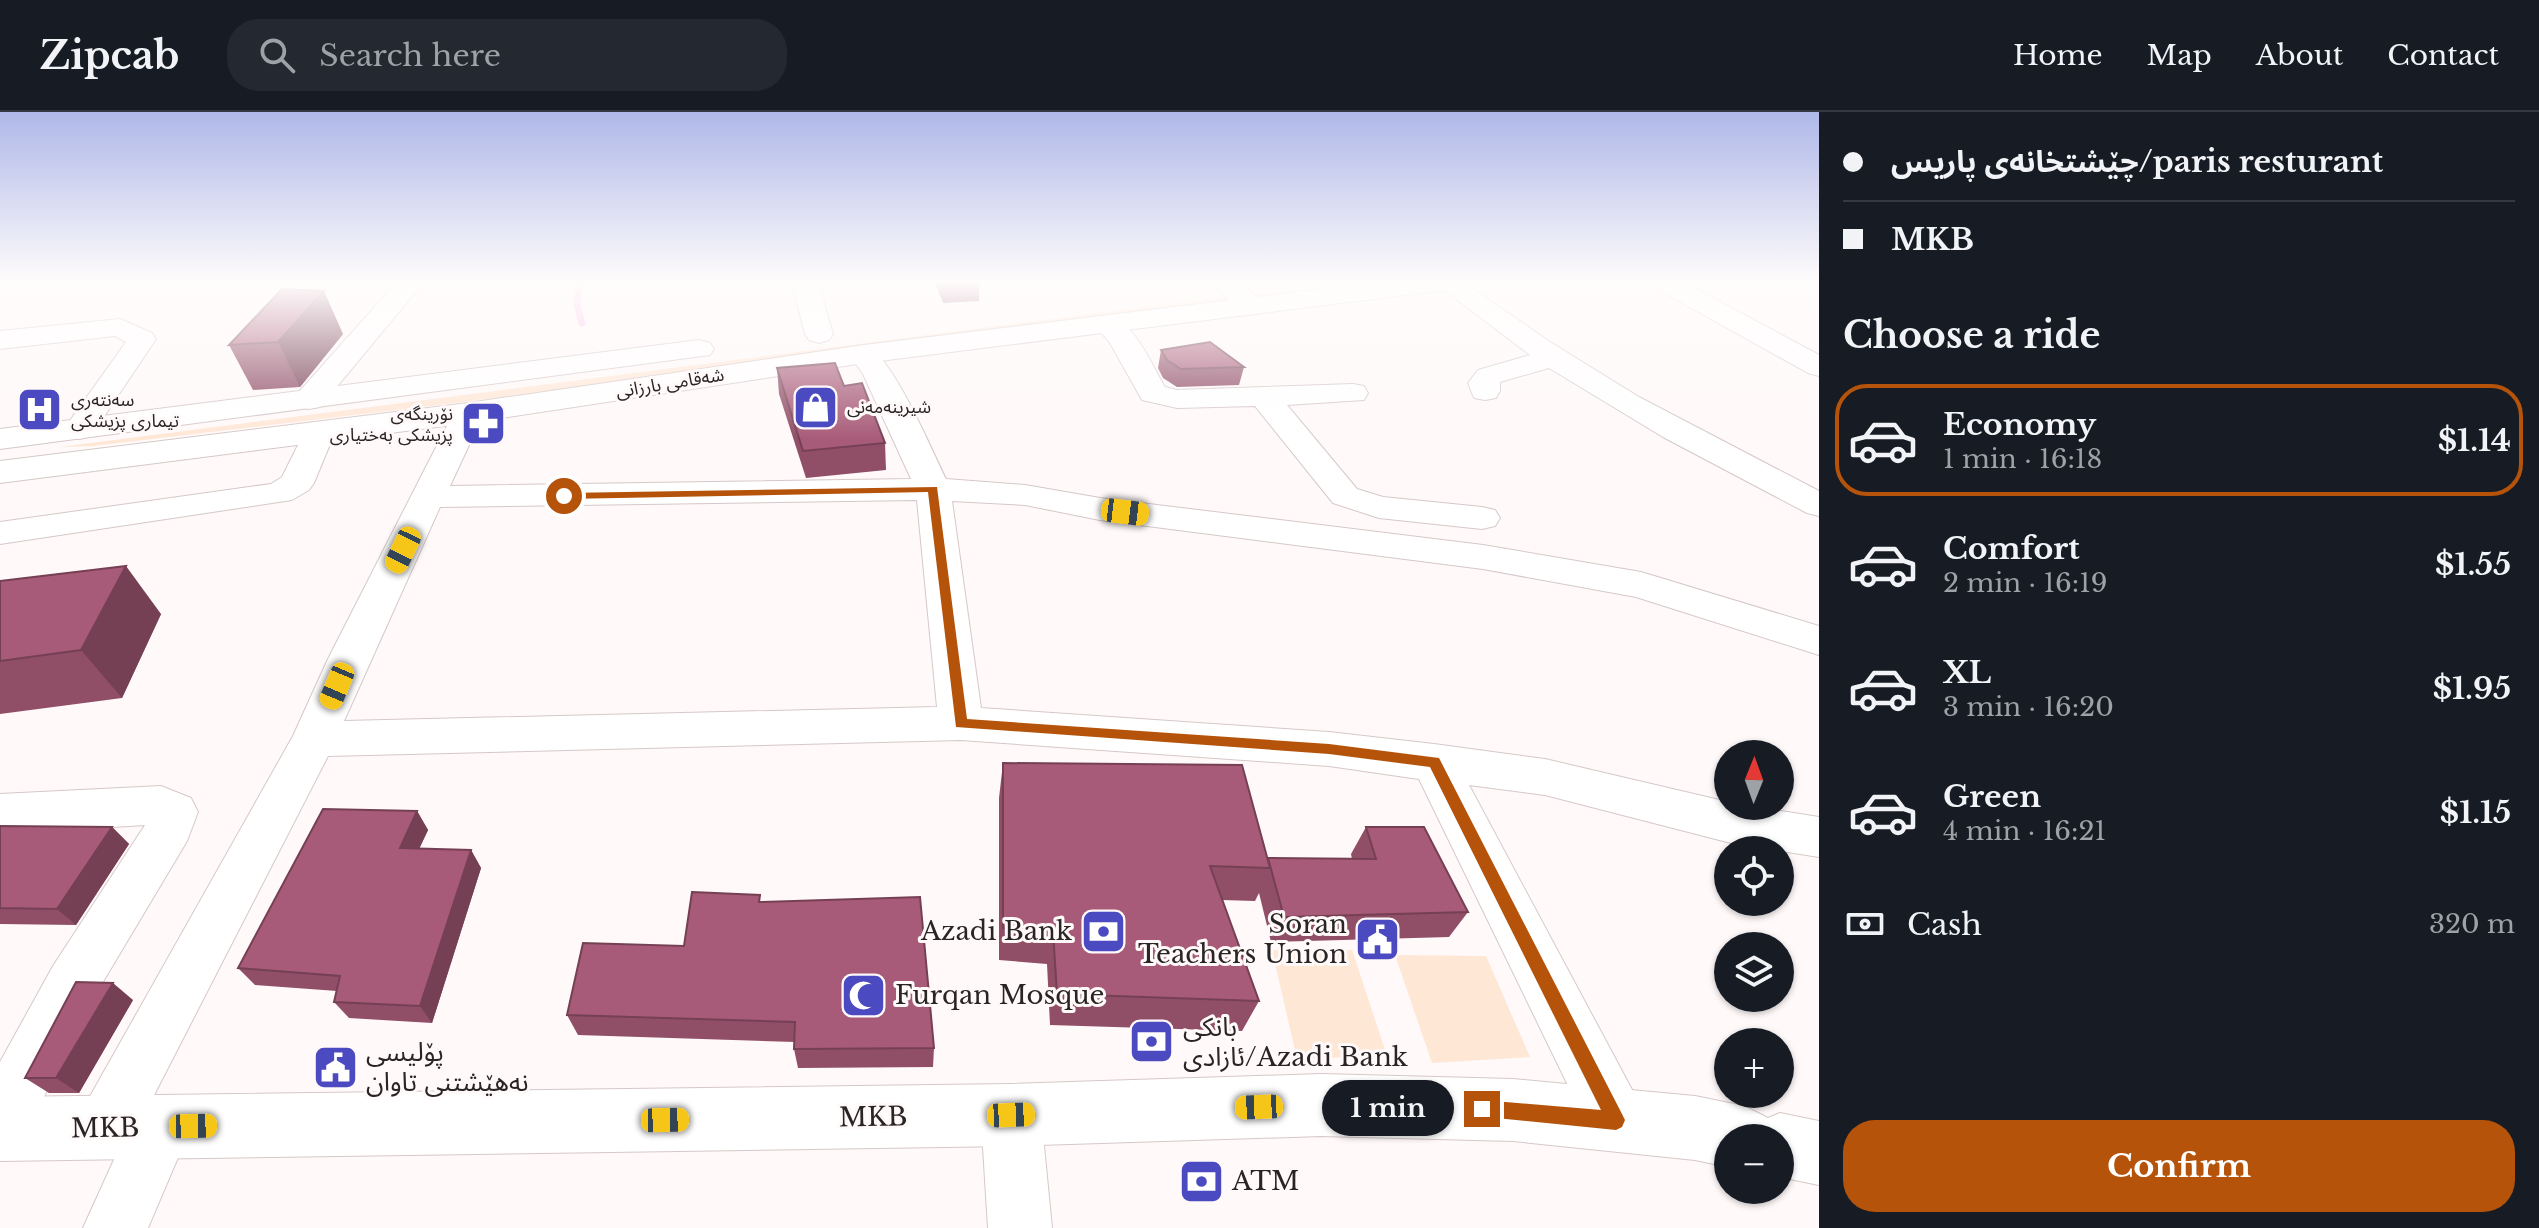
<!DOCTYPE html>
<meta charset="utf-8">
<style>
:root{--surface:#171b24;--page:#242831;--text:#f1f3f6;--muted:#9ea1a6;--line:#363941;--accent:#b45309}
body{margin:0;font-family:"Libre Baskerville","Noto Sans Arabic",serif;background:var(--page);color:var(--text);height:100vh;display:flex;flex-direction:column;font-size:30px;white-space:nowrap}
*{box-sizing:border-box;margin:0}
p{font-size:26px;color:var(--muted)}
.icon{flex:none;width:44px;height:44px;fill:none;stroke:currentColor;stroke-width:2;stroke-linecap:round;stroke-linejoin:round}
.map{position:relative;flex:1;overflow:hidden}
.sheet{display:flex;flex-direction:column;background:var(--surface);width:720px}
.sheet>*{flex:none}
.top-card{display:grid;align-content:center;height:176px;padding:0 24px;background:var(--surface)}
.needle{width:52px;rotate:1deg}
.fabs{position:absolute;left:1714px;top:628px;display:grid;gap:16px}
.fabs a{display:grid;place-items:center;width:80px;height:80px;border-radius:50%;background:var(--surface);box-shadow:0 2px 6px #0004;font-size:40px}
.end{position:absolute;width:36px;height:36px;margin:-18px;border:10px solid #b45309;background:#fff;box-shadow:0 0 0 4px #fff}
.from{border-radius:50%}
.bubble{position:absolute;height:56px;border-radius:28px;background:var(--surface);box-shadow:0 2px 6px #0004;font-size:26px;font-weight:700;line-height:56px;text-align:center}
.car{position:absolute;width:24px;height:48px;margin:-24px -12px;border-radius:10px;box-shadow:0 0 6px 2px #0007;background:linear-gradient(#f5c518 24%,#345 0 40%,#f5c518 0 76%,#345 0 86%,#f5c518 0)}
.top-card b{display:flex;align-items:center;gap:28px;height:76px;font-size:30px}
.top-card b+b{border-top:2px solid var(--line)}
.top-card i{width:20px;height:20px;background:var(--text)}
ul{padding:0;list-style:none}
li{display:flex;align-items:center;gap:24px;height:112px;margin:0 16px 12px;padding:0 8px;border:4px solid transparent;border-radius:32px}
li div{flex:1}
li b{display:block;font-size:30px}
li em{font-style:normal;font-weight:700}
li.active{border-color:var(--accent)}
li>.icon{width:72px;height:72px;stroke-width:1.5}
h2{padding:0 24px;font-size:36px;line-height:96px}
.pay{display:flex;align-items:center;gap:20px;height:88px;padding:0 24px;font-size:30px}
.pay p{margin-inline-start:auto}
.button{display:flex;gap:16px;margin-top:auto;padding:16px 24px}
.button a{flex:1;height:92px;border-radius:32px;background:var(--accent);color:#fff;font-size:32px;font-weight:700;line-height:92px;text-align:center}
header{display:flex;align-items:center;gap:48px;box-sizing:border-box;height:112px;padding:0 40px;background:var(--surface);border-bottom:2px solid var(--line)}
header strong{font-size:38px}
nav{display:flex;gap:44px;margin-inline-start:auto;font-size:28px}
.search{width:560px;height:72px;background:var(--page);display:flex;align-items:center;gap:20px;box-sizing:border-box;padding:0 28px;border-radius:32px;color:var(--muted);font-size:30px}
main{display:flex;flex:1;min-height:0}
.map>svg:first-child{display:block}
.green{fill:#ffe7d6}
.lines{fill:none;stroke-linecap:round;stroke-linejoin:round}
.stream{stroke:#f9bee7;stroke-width:7}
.minor-casing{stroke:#d6c8c8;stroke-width:2}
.major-casing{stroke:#d6c8c8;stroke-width:2}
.highway-casing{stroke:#d6c8c8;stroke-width:2}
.minor{fill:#fff;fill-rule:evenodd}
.major{fill:#fff;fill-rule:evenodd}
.highway{fill:#fff;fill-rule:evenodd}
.wall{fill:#904e67}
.shaded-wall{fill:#764054}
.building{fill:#a85b78;stroke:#764054;stroke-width:2}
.route{fill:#b45309}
.labels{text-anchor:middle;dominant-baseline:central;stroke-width:6;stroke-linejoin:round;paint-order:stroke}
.far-street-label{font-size:18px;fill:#2a2525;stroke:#fff9f9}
.far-poi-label{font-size:18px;fill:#2a2525;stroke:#fff9f9;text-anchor:start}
.near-poi-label{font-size:26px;fill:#2a2525;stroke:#fff9f9;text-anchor:start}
.near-street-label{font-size:26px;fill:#2a2525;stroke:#fff9f9}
</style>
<header>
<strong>Zipcab</strong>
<div class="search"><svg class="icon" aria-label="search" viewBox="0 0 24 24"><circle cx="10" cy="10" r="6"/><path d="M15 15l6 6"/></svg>Search here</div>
<nav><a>Home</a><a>Map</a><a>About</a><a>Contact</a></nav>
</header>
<main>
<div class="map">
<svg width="1819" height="1116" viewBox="0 0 1819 1116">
<rect width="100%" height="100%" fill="#fff9f9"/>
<g class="green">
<path d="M 1230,184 L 1237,189 L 455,291 L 93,334 L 60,335 Z"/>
<path d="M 1272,838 L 1352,838 L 1387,944 L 1297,947 Z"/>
<path d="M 1395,843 L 1486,844 L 1530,945 L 1432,951 Z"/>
</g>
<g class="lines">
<path class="stream" d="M 579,171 L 577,193 L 582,211"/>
<defs>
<g id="minor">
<path d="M 396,171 L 423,171 L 320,295 L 309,297 L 298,295 L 293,288 L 298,281 Z"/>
<path d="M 792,171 L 818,171 L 833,222 L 829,228 L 819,231 L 809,228 L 805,222 Z"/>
<path d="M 1215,171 L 1243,171 L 1266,195 L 1262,201 C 1241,206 1226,187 1215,171 Z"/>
<path d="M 1435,171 L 1465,171 L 1547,228 L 1639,285 L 1819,379 L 1819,404 L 1807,401 L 1663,325 L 1549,256 L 1500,270 L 1500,279 L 1496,286 L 1485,288 L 1474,286 L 1468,271 L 1478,258 L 1530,243 Z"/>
<path d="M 1653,171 L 1685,171 L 1819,243 L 1819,264 L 1808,261 L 1657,177 Z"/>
<path d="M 1108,204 C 1135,210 1151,252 1165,275 L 1177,278 L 1353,272 L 1364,274 L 1368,281 L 1364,288 L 1287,293 L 1357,377 L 1383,385 L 1482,395 L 1495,398 L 1500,406 L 1495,414 L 1482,417 L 1379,406 L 1333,391 L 1255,294 L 1177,296 L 1142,288 L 1110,231 L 1094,212 L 1098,206 Z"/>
<path d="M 120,207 L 152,221 L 156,227 L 91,324 L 80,327 L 69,324 L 64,317 L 126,230 L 115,224 L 0,237 L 0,219 Z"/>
<path d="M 864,233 C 891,240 932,339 946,367 L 1025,373 L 1100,386 L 1483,433 L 1641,460 L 1819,514 L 1819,543 L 1636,485 L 1483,457 L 1100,408 L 1025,393 L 952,389 L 981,596 L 1329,620 L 1434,632 L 1545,647 L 1728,690 L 1728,694 L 1750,694 L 1819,705 L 1819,745 L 1731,731 L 1545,683 L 1469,673 L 1637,987 L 1646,1008 L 1637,1029 L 1616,1038 L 1595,1029 L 1419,667 L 1329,654 L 961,628 L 328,644 L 151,989 L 161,985 L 182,994 L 191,1015 L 148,1116 L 83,1116 L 117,1041 L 105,1046 L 84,1037 L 75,1016 L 84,995 L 293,624 L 328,547 L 457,294 L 468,292 L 479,294 L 484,301 L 450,374 L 911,367 L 863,262 L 849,242 L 854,236 ZM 917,388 L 937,595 L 344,609 L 440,395 Z"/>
<path d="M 319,310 L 330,313 L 335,320 L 314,371 L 309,378 L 292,388 L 0,432 L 0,410 L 271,372 L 282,365 L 308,313 Z"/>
<path d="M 161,674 L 191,686 L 198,700 L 187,729 L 91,890 L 21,1031 L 0,1040 L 0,950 L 53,854 L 145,713 L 0,722 L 0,682 Z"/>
<path d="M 1011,973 L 1032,982 L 1041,1003 L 1052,1116 L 988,1116 L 981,1003 L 990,982 Z"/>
</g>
<path id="major" d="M 1321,962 L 1513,967 L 1695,984 L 1744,994 L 1768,1006 L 1780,1001 L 1819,1009 L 1819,1073 L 1780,1065 L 1780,1026 L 1728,1026 L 1728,1055 L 1695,1048 L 1513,1029 L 1321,1024 L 1011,1034 L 0,1049 L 0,985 L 1011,972 Z"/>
<g id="highway">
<path d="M 1370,171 L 1450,171 L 1446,177 L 1436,179 L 864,251 L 468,311 L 0,371 L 0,349 L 468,291 L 864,233 Z"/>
<path d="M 699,228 L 710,231 L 714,237 L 710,243 L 0,337 L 0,317 Z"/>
</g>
</defs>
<use href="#minor" class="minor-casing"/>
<use href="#major" class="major-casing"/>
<use href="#highway" class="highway-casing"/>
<use href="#minor" class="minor"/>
<use href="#major" class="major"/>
<use href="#highway" class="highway"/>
</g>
<g class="wall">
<path d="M 935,171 L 979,171 L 979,189 L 943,191 Z"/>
<path d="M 343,222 L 300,275 L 253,278 L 229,233 Z"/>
<path d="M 1161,238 L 1244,255 L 1239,273 L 1177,275 L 1163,266 L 1158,256 Z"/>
<path d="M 777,256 L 844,274 L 885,331 L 886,358 L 806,366 L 779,282 Z"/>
<path d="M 0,469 L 161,502 L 122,586 L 0,602 Z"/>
<path d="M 1003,651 L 1268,747 L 1352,747 L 1351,742 L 1366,715 L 1468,800 L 1449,825 L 1271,830 L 1259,781 L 1255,789 L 1222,788 L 1259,889 L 1242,919 L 1050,913 L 1047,852 L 999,848 L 999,686 Z"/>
<path d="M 417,699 L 428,718 L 419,737 L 471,738 L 481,756 L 432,911 L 349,906 L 334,890 L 337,879 L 255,873 L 238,856 Z"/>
<path d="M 0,714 L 112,715 L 129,732 L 76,813 L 0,812 Z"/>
<path d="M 761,790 L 934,936 L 933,955 L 798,956 L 794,937 L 795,930 L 578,923 L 567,903 L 684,834 Z"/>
<path d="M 133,888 L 79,981 L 49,981 L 25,966 Z"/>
</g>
<g class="shaded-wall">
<path d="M 324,179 L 343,222 L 300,275 L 278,230 Z"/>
<path d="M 126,454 L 161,502 L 122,586 L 81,538 Z"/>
<path d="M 417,699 L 428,718 L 411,754 L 400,736 Z"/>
<path d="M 112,715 L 129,732 L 76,813 L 57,797 Z"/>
<path d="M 471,738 L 481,756 L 432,911 L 420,894 Z"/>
<path d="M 113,871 L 133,888 L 79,981 L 56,966 Z"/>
</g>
<g class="building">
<path d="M 942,171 L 979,171 L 980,172 L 943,175 Z"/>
<path d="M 282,177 L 324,179 L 278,230 L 229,233 Z"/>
<path d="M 1210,230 L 1244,255 L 1181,257 L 1167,248 L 1161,238 Z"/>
<path d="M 835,251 L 844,274 L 862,271 L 885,331 L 803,339 L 777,256 Z"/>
<path d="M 126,454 L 81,538 L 0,549 L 0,469 Z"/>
<path d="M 1003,651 L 1242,653 L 1270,756 L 1210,754 L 1259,889 L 1057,882 L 1053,819 L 1003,816 Z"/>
<path d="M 323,697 L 417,699 L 400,736 L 471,738 L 420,894 L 334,890 L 340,864 L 238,856 Z"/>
<path d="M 0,714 L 112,715 L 57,797 L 0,796 Z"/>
<path d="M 1366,715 L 1424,715 L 1468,800 L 1284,805 L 1268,746 L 1376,747 Z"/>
<path d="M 692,780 L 760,783 L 759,790 L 920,785 L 934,936 L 794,937 L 795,910 L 567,903 L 583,831 L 684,834 Z"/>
<path d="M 76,870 L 113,871 L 56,966 L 25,966 Z"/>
</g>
<linearGradient id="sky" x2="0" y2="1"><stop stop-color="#afb8e8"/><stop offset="0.52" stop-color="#fffcfc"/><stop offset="1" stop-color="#fffcfc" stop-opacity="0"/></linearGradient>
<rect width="1819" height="327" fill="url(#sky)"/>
<path class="route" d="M 937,375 L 967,607 L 1329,632 L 1439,646 L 1622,1002 L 1625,1008 L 1622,1015 L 1616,1018 L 1476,1004 L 1473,997 L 1476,991 L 1482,988 L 1601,998 L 1430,655 L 1329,642 L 956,615 L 928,380 L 564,387 L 559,384 L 564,381 Z"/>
<defs>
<symbol id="shop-square" viewBox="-11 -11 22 22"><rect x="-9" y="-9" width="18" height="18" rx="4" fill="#4b4ac0" stroke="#fff9f9"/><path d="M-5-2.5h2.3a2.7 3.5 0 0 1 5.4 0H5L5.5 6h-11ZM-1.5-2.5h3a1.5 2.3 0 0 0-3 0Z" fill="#fff"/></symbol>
<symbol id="hospital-square" viewBox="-11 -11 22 22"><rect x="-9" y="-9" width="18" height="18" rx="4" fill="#4b4ac0" stroke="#fff9f9"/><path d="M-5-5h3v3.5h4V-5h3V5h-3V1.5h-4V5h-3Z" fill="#fff"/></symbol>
<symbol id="pharmacy-square" viewBox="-11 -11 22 22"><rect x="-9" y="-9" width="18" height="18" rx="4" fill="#4b4ac0" stroke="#fff9f9"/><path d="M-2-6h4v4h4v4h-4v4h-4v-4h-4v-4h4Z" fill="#fff"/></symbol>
<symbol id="bank-square" viewBox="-11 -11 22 22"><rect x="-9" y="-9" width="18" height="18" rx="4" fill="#4b4ac0" stroke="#fff9f9"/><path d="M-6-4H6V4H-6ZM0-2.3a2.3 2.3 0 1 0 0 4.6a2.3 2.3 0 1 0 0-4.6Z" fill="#fff"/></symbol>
<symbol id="civic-square" viewBox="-11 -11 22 22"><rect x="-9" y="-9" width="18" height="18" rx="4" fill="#4b4ac0" stroke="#fff9f9"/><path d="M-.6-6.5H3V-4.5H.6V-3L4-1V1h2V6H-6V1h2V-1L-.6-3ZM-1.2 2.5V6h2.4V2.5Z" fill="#fff"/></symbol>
<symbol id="mosque-square" viewBox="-11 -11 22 22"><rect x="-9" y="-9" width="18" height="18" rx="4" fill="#4b4ac0" stroke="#fff9f9"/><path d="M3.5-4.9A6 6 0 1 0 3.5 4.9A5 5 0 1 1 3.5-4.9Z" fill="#fff"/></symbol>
</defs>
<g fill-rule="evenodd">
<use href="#shop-square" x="790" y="270" width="51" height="51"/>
<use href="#hospital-square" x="14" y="272" width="51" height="51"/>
<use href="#pharmacy-square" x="458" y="286" width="51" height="51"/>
<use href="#bank-square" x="1078" y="794" width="51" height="51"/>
<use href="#civic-square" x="1352" y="802" width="51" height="51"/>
<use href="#mosque-square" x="838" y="858" width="51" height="51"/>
<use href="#bank-square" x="1126" y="904" width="51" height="51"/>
<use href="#civic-square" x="310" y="930" width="51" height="51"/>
<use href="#bank-square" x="1176" y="1044" width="51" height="51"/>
</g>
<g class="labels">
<g class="far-street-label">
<text transform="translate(670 271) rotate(-9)">شەقامی بارزانی</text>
</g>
<g class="far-poi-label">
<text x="71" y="288">سەنتەری<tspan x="71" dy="21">تیماری پزیشکی</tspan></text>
<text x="847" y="295">شیرینەمەنی</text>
<text x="453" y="302" text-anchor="end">نۆرینگەی<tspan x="453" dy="21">پزیشکی بەختیاری</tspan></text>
</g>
<g class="near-poi-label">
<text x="1347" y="812" text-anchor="end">Soran<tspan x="1347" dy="30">Teachers Union</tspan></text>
<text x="1072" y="819" text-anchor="end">Azadi Bank</text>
<text x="895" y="883">Furqan Mosque</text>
<text x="1183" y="915">بانکی<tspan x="1183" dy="30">ئازادی/Azadi Bank</tspan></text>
<text x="366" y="940">پۆلیسی<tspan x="366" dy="30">نەهێشتنی تاوان</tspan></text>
<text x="1232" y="1069">ATM</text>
</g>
<g class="near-street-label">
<text transform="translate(873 1005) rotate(-1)">MKB</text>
<text transform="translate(105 1016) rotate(-1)">MKB</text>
</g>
</g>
</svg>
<div class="fabs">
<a><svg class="needle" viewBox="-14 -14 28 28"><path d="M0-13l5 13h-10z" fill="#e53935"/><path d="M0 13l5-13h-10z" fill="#9ea1a6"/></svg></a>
<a><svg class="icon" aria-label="locate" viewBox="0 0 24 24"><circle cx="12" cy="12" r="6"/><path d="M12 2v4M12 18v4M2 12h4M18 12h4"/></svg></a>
<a><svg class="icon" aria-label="layers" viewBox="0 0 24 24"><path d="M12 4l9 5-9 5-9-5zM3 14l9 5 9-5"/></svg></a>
<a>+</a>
<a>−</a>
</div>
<i class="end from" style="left:564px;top:384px"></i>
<i class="end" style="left:1482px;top:997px"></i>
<div class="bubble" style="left:1322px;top:968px;width:132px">1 min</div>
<i class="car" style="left:1125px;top:400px;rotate:97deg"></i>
<i class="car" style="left:403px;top:438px;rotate:206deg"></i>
<i class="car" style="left:337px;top:574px;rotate:203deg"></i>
<i class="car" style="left:1259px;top:995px;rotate:268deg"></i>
<i class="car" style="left:1011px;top:1003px;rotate:88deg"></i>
<i class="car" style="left:665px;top:1008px;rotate:89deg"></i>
<i class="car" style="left:193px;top:1014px;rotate:89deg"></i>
</div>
<section class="sheet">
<div class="top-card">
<b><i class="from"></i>چێشتخانەی پاریس/paris resturant</b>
<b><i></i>MKB</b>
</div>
<h2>Choose a ride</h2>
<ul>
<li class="active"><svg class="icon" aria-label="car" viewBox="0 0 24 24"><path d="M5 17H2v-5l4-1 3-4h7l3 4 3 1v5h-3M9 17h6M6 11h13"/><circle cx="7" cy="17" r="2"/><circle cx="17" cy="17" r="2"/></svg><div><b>Economy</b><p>1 min · 16:18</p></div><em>$1.14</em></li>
<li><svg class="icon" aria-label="car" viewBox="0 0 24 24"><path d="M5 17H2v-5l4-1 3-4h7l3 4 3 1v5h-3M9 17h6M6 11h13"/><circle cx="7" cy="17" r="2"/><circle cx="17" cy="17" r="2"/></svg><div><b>Comfort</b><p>2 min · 16:19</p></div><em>$1.55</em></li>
<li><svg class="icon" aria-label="car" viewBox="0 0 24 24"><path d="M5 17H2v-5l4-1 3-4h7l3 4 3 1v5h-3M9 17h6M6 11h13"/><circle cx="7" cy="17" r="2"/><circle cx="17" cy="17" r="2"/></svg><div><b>XL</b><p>3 min · 16:20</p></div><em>$1.95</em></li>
<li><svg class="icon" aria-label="car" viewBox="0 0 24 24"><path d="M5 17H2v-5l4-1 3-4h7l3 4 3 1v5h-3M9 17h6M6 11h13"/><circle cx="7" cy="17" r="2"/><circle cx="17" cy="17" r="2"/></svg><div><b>Green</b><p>4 min · 16:21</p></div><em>$1.15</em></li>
</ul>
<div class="pay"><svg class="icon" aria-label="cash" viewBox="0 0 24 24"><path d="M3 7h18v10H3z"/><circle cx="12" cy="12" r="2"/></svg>Cash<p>320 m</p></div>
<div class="button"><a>Confirm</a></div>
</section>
</main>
